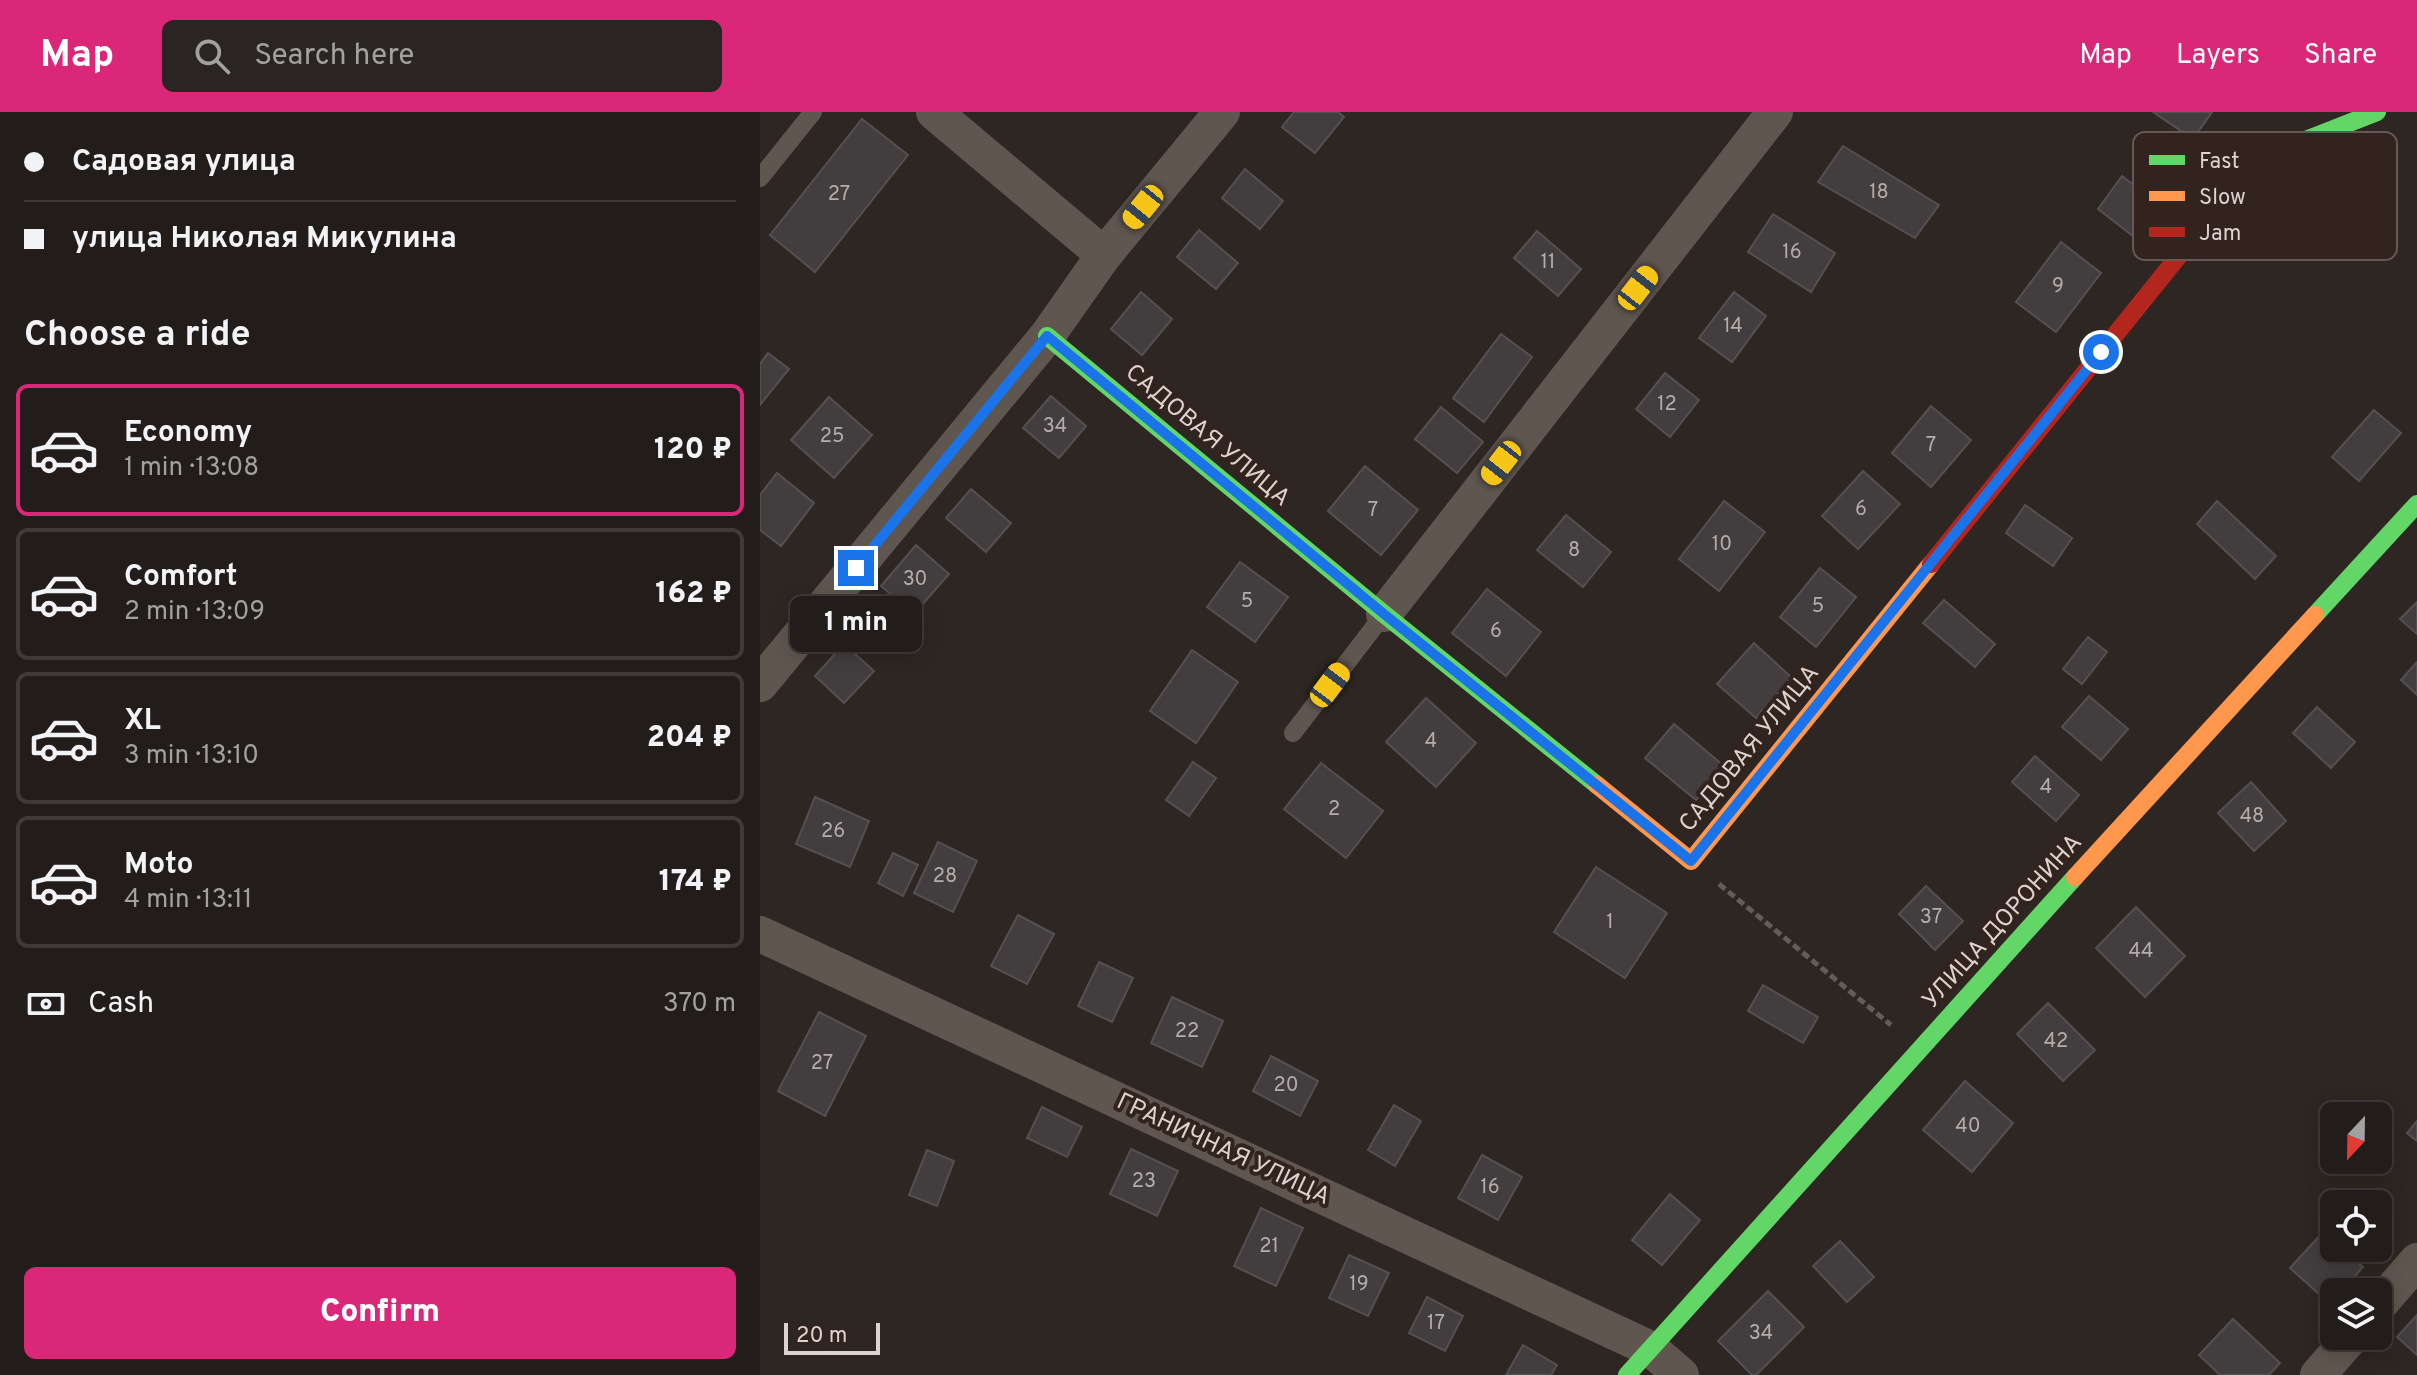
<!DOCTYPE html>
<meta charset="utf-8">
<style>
:root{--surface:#221c1a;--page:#2a2523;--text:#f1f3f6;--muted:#a2a1a2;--line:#3f3a39;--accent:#db2777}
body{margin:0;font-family:Overpass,sans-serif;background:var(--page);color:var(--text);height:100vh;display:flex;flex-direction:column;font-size:30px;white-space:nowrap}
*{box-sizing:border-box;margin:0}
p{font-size:26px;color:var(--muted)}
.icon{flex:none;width:44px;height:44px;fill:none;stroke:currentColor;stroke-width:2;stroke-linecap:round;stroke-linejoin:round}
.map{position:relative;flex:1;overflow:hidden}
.panel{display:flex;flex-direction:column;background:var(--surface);width:760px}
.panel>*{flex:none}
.hud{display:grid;align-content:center;height:176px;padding:0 24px;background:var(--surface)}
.needle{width:52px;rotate:202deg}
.fabs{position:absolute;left:1560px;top:990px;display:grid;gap:16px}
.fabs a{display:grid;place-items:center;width:72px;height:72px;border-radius:12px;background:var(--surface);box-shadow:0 4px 20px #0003,0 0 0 2px var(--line);font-size:40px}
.scale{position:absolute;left:24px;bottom:20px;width:96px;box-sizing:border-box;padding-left:8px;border:4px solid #ddd2ce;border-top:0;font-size:22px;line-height:28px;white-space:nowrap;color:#ddd2ce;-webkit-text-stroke:6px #33231e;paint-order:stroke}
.end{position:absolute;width:36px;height:36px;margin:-18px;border:10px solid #1a73e8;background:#fff;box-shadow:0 0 0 4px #fff}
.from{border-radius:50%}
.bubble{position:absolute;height:56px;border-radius:12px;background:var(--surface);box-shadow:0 4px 20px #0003,0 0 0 2px var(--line);font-size:26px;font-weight:800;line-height:56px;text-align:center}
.car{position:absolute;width:24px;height:48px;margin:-24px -12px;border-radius:10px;box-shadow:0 0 6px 2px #0007;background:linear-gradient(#f5c518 24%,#345 0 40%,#f5c518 0 76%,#345 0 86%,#f5c518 0)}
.hud b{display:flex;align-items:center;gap:28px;height:76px;font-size:30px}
.hud b+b{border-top:2px solid var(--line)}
.hud i{width:20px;height:20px;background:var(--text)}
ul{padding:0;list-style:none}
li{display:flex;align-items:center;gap:24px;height:132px;margin:0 16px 12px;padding:0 8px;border:4px solid var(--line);border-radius:12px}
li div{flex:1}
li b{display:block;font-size:30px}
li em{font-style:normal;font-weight:800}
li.active{border-color:var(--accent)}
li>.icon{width:72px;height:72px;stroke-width:1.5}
h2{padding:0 24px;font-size:36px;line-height:96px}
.pay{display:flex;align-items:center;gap:20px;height:88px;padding:0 24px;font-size:30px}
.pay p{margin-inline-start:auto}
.button{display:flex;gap:16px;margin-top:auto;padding:16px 24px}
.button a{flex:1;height:92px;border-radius:12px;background:var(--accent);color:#fff;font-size:32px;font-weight:800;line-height:92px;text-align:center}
header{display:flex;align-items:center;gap:48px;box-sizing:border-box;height:112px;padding:0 40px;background:var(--accent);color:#fff}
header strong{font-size:38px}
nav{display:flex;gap:44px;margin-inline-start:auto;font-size:28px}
.search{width:560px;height:72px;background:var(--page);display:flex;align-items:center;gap:20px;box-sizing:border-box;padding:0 28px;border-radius:12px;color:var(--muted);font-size:30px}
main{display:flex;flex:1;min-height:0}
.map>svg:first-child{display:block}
.building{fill:#423e3f;stroke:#545052;stroke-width:2}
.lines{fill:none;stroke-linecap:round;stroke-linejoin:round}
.path{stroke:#645c57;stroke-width:5;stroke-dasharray:8 4;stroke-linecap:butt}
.lane{stroke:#5f564f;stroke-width:18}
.street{stroke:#5f564f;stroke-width:36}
.fast{stroke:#63d668;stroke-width:18}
.slow{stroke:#ff974d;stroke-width:18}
.jam{stroke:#b3261e;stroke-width:18}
.route{stroke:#1a73e8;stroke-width:10}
.labels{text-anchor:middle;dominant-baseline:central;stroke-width:8;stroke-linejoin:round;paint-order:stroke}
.number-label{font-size:20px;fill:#b6adaa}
.street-label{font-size:24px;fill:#ddd2ce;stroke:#33231e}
.key{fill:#33231e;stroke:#665853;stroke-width:2}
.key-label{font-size:22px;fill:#ddd2ce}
</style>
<header>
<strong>Map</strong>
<div class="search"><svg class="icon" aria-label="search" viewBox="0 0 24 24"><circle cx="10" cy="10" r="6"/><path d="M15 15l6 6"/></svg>Search here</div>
<nav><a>Map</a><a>Layers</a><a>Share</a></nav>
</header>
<main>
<section class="panel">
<div class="hud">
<b><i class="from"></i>Садовая улица</b>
<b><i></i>улица Николая Микулина</b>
</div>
<h2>Choose a ride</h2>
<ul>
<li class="active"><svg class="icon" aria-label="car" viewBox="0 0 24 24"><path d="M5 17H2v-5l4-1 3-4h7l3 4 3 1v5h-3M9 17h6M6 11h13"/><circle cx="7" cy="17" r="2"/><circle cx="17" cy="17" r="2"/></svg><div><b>Economy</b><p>1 min · 13:08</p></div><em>120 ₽</em></li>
<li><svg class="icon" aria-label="car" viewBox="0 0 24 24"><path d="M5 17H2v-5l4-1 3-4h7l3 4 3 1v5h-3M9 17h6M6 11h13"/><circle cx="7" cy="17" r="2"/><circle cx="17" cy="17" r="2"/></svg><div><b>Comfort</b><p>2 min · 13:09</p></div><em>162 ₽</em></li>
<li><svg class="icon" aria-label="car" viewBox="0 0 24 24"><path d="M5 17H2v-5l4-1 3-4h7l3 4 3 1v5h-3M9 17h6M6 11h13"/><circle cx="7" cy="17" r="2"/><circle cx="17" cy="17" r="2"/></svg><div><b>XL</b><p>3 min · 13:10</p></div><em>204 ₽</em></li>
<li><svg class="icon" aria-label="car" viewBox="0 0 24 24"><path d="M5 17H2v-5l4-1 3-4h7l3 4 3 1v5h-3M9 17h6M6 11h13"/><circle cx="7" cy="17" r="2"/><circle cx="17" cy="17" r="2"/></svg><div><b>Moto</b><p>4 min · 13:11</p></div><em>174 ₽</em></li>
</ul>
<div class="pay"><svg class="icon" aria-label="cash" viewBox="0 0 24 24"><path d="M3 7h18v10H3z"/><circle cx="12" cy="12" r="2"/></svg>Cash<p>370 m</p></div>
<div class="button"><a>Confirm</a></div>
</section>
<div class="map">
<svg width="1657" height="1263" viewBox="0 0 1657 1263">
<rect width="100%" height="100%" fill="#2e2623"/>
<g class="building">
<path d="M 534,0 L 578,0 L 584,5 L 555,41 L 522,15 Z"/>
<path d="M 1393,0 L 1452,0 L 1433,27 Z"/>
<path d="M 102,7 L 148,43 L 55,160 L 10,123 Z"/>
<path d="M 1083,34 L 1179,93 L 1155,126 L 1058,70 Z"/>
<path d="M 485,57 L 523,89 L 500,117 L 462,86 Z"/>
<path d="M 1362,64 L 1402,95 L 1377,127 L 1338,97 Z"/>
<path d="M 1013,102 L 1075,141 L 1051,180 L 988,140 Z"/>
<path d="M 439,118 L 478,151 L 456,177 L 417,145 Z"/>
<path d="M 777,119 L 821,157 L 798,184 L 754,146 Z"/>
<path d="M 1301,130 L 1341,161 L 1296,220 L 1256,190 Z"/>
<path d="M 381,180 L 412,207 L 382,243 L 351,217 Z"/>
<path d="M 974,180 L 1006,204 L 972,250 L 939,226 Z"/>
<path d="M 741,222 L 772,245 L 724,310 L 693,286 Z"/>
<path d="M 8,241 L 29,257 L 0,293 L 0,252 Z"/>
<path d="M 905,261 L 939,288 L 910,325 L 876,297 Z"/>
<path d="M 291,284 L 326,314 L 299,346 L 263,316 Z"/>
<path d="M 69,285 L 112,323 L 74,366 L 31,328 Z"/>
<path d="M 1171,294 L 1211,328 L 1171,375 L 1132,341 Z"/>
<path d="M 681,295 L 723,330 L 697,361 L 655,327 Z"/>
<path d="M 1614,298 L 1641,321 L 1599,369 L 1572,345 Z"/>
<path d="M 605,354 L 658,398 L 621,443 L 568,399 Z"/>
<path d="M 1103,359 L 1140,392 L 1098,437 L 1062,404 Z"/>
<path d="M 17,361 L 54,391 L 21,434 L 0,418 L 0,383 Z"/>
<path d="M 211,377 L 251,411 L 226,440 L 186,406 Z"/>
<path d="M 964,389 L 1005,420 L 959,479 L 919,447 Z"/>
<path d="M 1457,389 L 1516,444 L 1495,467 L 1437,412 Z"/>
<path d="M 1265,393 L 1312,426 L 1293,454 L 1246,421 Z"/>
<path d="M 806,403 L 851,440 L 823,475 L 777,438 Z"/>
<path d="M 156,433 L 189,462 L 154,502 L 121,474 Z"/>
<path d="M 480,450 L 528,485 L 495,530 L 447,495 Z"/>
<path d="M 1060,456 L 1096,485 L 1056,535 L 1020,505 Z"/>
<path d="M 727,477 L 781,520 L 746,564 L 692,521 Z"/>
<path d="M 1184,488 L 1235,532 L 1215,555 L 1163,511 Z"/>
<path d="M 1657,490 L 1657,522 L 1640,507 Z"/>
<path d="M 1328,525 L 1347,540 L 1322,572 L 1303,557 Z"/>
<path d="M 994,531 L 1032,566 L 996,606 L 957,572 Z"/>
<path d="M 84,532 L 114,559 L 84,591 L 55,564 Z"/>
<path d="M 432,538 L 478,570 L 436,631 L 390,599 Z"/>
<path d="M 1657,550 L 1657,583 L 1641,568 Z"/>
<path d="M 1329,584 L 1368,617 L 1341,648 L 1302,615 Z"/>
<path d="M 666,586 L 716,631 L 676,675 L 626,630 Z"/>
<path d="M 1557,595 L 1595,630 L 1571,656 L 1533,621 Z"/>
<path d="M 914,612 L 964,654 L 936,688 L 885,646 Z"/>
<path d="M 1275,644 L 1319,683 L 1296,709 L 1252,670 Z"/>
<path d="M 433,650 L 456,666 L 429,704 L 406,688 Z"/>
<path d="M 561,651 L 623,699 L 586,746 L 524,697 Z"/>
<path d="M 1491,670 L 1526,709 L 1494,739 L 1458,701 Z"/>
<path d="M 55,685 L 109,709 L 90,755 L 36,732 Z"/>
<path d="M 178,730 L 217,749 L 193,800 L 154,781 Z"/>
<path d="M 133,741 L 158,753 L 143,784 L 118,771 Z"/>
<path d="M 836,755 L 907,801 L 865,866 L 794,820 Z"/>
<path d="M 1166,774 L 1203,809 L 1175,838 L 1139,802 Z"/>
<path d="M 1376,795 L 1425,844 L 1385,885 L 1336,836 Z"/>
<path d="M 258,803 L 294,822 L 267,872 L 231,854 Z"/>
<path d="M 339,850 L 373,866 L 352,910 L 318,894 Z"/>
<path d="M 1003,873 L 1058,905 L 1043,931 L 988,899 Z"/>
<path d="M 412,885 L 463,909 L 442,955 L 391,931 Z"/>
<path d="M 1288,891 L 1335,938 L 1303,969 L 1257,922 Z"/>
<path d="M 59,900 L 106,924 L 65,1004 L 18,979 Z"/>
<path d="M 511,944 L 558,969 L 540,1004 L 493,979 Z"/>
<path d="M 1205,969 L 1253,1011 L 1212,1060 L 1163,1018 Z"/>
<path d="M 634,993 L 661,1009 L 635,1054 L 608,1038 Z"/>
<path d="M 282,995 L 322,1015 L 307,1045 L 267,1026 Z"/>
<path d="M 1657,1009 L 1657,1029 L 1647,1021 Z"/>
<path d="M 371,1037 L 418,1059 L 397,1104 L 350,1082 Z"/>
<path d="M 167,1038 L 194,1049 L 177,1094 L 149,1083 Z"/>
<path d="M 722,1043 L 762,1065 L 738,1108 L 698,1086 Z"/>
<path d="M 910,1082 L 940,1108 L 902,1153 L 872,1128 Z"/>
<path d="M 501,1096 L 543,1116 L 516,1174 L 474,1154 Z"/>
<path d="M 1563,1120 L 1574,1130 L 1574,1136 L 1581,1136 L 1603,1155 L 1581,1180 L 1574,1180 L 1574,1188 L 1570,1192 L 1530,1156 Z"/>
<path d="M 1080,1129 L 1114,1165 L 1087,1190 L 1053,1154 Z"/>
<path d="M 589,1143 L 629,1161 L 608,1204 L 569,1186 Z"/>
<path d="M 1008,1179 L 1044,1215 L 996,1263 L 992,1263 L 958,1229 Z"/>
<path d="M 667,1185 L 703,1204 L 685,1239 L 649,1221 Z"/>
<path d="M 1657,1203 L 1657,1243 L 1637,1225 Z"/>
<path d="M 1473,1207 L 1520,1251 L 1509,1263 L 1460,1263 L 1439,1243 Z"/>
<path d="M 763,1233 L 797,1253 L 791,1263 L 746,1263 Z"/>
</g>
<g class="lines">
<path class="path" d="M 959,772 L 1131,913"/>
<g class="lane">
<path d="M 0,66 L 53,0"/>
<path d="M 533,621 L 624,502"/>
</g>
<g class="street">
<path d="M 174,0 L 344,143"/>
<path d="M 624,502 L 1015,0"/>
<path d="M 0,572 L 287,224 L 344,143 L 462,0"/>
<path d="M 0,822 L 891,1237 L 921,1263"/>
<path d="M 1618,1194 L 1657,1149"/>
<path d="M 1558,1263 L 1592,1224"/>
</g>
<g class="fast">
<path d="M 1458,95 L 1497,47 L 1617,0"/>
<path d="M 287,224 L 624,502 L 837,673"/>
<path d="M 1555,503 L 1657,392"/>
<path d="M 867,1263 L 1315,765"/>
</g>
<g class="slow">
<path d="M 837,673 L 931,749 L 1171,452"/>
<path d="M 1315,765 L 1555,503"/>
</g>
<path class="jam" d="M 1171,452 L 1458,95"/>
</g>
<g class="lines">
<path class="route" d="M 96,456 L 287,224 L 624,502 L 931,749 L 1341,240"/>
</g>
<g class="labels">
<g class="number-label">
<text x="1119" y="81">18</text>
<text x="79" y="83">27</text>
<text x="1032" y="141">16</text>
<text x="788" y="151">11</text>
<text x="1298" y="175">9</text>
<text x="973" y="215">14</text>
<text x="907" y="293">12</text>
<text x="295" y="315">34</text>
<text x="72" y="325">25</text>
<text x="1171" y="334">7</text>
<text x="1101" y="398">6</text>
<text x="613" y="399">7</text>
<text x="962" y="433">10</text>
<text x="814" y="439">8</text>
<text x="155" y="468">30</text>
<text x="487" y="490">5</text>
<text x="1058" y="495">5</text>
<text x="736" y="520">6</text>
<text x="671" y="630">4</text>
<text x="1286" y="676">4</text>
<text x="574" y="698">2</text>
<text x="1492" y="705">48</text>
<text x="73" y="720">26</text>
<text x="185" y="765">28</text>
<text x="1171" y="806">37</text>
<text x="850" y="811">1</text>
<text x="1381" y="840">44</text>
<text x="427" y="920">22</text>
<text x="1296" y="930">42</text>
<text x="62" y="952">27</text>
<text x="526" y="974">20</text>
<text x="1208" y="1015">40</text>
<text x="384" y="1070">23</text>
<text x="730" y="1076">16</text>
<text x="509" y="1135">21</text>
<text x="599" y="1173">19</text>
<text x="676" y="1212">17</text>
<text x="1001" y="1222">34</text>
</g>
<g class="street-label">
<text transform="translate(447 324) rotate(40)">САДОВАЯ УЛИЦА</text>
<text transform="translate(990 637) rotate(-51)">САДОВАЯ УЛИЦА</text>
<text transform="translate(1243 810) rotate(-48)">УЛИЦА ДОРОНИНА</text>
<text transform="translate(463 1038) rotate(25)">ГРАНИЧНАЯ УЛИЦА</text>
</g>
</g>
<rect x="1373" y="20" width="264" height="128" rx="12" class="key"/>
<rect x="1389" y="43" width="36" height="10" fill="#63d668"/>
<rect x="1389" y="79" width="36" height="10" fill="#ff974d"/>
<rect x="1389" y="115" width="36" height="10" fill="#b3261e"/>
<g class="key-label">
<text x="1439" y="56">Fast</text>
<text x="1439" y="92">Slow</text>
<text x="1439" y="128">Jam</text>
</g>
</svg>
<div class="fabs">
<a><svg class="needle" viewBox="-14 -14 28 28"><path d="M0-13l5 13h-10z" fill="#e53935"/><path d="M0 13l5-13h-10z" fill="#a2a1a2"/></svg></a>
<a><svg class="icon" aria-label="locate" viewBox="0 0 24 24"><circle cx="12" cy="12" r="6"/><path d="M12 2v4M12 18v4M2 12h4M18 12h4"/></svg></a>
<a><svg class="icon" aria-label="layers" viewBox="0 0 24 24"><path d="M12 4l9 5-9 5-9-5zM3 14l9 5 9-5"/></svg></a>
</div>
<div class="scale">20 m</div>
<i class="end from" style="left:1341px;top:240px"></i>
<i class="end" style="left:96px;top:456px"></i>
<div class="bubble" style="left:30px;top:484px;width:132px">1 min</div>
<i class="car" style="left:383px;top:95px;rotate:219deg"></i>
<i class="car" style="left:878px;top:176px;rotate:38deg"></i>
<i class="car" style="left:741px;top:351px;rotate:218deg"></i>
<i class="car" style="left:570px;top:573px;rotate:37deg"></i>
</div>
</main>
